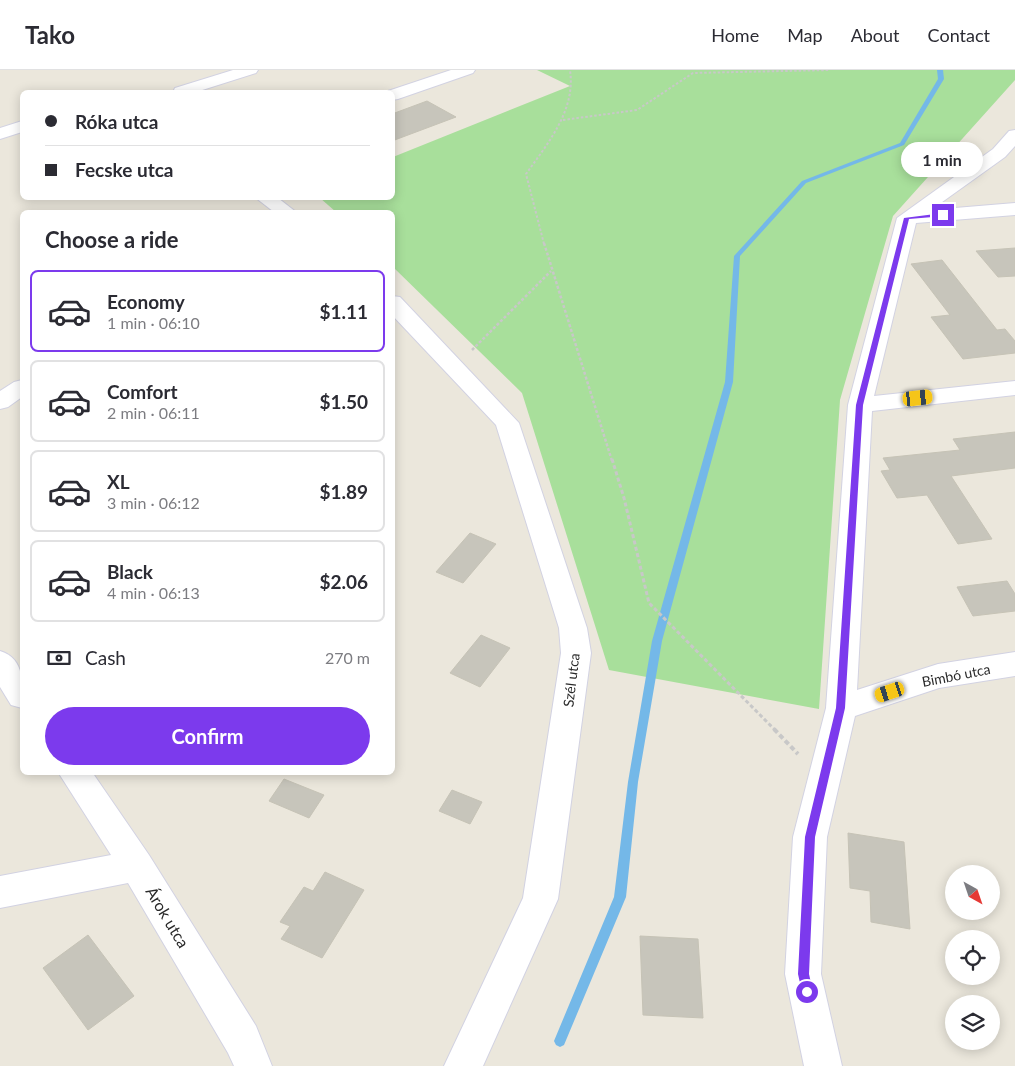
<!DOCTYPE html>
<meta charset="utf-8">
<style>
:root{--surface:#fff;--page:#f7f7f7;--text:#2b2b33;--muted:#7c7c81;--line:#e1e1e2;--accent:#7c3aed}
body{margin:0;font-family:Lato,sans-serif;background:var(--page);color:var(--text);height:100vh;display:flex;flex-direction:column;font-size:19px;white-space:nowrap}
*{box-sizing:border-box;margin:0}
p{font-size:16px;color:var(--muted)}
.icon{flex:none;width:28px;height:28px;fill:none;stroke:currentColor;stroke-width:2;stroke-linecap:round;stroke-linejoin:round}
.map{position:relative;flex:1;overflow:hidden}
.details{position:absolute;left:20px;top:140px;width:375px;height:565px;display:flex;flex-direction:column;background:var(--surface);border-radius:8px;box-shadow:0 2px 12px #0003}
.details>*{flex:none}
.hud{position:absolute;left:20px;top:20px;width:375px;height:110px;border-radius:8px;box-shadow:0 2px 12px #0003;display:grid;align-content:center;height:110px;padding:0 25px;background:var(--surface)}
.needle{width:32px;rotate:140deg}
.tools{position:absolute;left:945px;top:795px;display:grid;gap:10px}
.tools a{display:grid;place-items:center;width:55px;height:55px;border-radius:50%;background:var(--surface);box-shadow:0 2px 12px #0003;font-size:25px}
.end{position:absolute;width:22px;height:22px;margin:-11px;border:6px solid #7c3aed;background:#fff;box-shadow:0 0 0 2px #fff}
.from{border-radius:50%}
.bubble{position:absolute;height:35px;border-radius:18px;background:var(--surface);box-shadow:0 2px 12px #0003;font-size:16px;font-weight:700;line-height:35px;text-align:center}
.car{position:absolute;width:15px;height:30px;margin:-15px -8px;border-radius:6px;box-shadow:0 0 4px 1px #0007;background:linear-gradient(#f5c518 24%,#345 0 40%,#f5c518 0 76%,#345 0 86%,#f5c518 0)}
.hud b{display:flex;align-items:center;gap:18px;height:48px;font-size:19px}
.hud b+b{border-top:1px solid var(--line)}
.hud i{width:12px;height:12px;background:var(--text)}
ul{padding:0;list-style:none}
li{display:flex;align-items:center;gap:15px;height:82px;margin:0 10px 8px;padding:0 15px;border:2px solid var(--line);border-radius:8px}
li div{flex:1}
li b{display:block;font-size:19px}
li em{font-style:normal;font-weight:700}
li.on{border-color:var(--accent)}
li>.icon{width:45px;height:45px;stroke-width:1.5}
h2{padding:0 25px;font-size:22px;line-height:60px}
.pay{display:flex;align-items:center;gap:12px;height:55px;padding:0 25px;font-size:19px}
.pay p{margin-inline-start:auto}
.button{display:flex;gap:10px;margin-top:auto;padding:10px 25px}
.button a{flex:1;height:58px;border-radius:30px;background:var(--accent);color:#fff;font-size:20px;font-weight:700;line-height:58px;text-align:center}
header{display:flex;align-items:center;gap:30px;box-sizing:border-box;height:70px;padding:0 25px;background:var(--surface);border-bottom:1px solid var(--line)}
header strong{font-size:24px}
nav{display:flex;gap:28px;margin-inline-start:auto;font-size:18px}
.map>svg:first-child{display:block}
.green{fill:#a8df9b}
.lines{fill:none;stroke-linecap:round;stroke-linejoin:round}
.stream{fill:#74b8e8;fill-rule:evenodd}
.building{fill:#c7c5bb;stroke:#c6c3b6}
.minor-casing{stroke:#d2d2e2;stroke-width:2}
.path-far3{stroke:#c8c8c8;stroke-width:2;stroke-dasharray:2.5 2;stroke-linecap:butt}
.path-far2{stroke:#c8c8c8;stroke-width:2.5;stroke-dasharray:3 2;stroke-linecap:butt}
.path-far1{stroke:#c8c8c8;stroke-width:3;stroke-dasharray:4 2.5;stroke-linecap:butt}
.path{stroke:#c8c8c8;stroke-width:4;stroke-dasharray:5 3;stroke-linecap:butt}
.minor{fill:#fff;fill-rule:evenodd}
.route{fill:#7c3aed}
.labels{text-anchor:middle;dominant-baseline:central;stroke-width:4;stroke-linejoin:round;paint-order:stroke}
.street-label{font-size:14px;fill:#2a2a2a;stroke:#fff}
.near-street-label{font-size:16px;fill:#2a2a2a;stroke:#fff}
</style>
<header>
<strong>Tako</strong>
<nav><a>Home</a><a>Map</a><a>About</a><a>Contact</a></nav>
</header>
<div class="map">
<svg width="1015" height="996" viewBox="0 0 1015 996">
<rect width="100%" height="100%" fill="#ebe7dc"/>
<path class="green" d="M 537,0 L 1015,0 L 1015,10 L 893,146 L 840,330 L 819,639 L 609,600 L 522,323 L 393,197 L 392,142 L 336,142 L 320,128 L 392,128 L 393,87 L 570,16 Z"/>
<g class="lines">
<path class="stream" d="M 937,0 L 943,0 L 944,9 L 904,75 L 806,113 L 740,186 L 733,312 L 662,571 L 638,712 L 626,827 L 564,975 L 560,977 L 556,975 L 554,971 L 614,827 L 628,712 L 652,571 L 725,312 L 734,186 L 802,111 L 900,73 L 938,9 Z"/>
</g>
<g class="building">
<path d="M 427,31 L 456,47 L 392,71 L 392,44 Z"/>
<path d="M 1015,178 L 1015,206 L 998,207 L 976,181 Z"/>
<path d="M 942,190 L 997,260 L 1005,259 L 1015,271 L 1015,283 L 963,289 L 931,247 L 950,245 L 911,194 Z"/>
<path d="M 1015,362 L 1015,398 L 951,406 L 992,469 L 958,474 L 927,425 L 897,428 L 881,401 L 890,400 L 883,388 L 960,380 L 953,369 Z"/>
<path d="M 470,463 L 496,474 L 463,513 L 436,502 Z"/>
<path d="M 1007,511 L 1015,524 L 1015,541 L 973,546 L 957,517 Z"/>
<path d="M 481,565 L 510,578 L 480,617 L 450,603 Z"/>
<path d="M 284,709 L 324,725 L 309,748 L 269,731 Z"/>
<path d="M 452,720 L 482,732 L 470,754 L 439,741 Z"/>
<path d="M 848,763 L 904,772 L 910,859 L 871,852 L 870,821 L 850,818 Z"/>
<path d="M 325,802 L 364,820 L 322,888 L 281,869 L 290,856 L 280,852 L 304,817 L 313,821 Z"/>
<path d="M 88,865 L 134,926 L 88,960 L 43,898 Z"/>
<path d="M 640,866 L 698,869 L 703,948 L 643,945 Z"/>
</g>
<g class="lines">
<defs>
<g id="minor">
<path d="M 233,0 L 258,0 L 256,3 L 196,22 L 173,22 L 175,18 Z"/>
<path d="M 451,0 L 475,0 L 473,3 L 398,29 L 392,30 L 392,22 L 385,22 Z"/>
<path d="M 22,51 L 22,62 L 0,69 L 0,58 Z"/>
<path d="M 1015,60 L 1015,76 L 1005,87 L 931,140 L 1015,133 L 1015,145 L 916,153 L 874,326 L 1015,311 L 1015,325 L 872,341 L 857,620 L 938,594 L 1015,582 L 1015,606 L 939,618 L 855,646 L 827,767 L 821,904 L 842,996 L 804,996 L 785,904 L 793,767 L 826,638 L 848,335 L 897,148 L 993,79 L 1009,61 Z"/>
<path d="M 256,128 L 278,128 L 296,142 L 274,142 Z"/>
<path d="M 392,226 L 400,227 L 519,353 L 587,558 L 591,583 L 558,829 L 483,996 L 444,996 L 523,828 L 561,583 L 559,558 L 496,355 L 392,245 Z"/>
<path d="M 22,310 L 22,327 L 8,337 L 0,339 L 0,321 L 14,312 Z"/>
<path d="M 0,581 C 26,589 22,615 22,638 L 11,635 L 0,617 Z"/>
<path d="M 58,702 L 92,702 L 149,785 L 256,956 L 272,996 L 234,996 L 228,983 L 128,813 L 0,838 L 0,806 L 111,785 Z"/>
</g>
</defs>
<use href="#minor" class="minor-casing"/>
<g class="path-far3">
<path d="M 563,50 L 637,40 L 693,3 L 830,0"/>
<path d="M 544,174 L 526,104 C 548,73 576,40 570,0"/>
</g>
<g class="path-far2">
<path d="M 544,173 L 612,391"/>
<path d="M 472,280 L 551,201"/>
</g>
<path class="path-far1" d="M 612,389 L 624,428 L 649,533 L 775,660"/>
<path class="path" d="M 774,659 L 798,684"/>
<use href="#minor" class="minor"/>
</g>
<path class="route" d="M 943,143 L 945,146 L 909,149 L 863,335 L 845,638 L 815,767 L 809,904 L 813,922 L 807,927 L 802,922 L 798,904 L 805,767 L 836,638 L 856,335 L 904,148 Z"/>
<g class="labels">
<g class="street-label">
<text transform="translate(956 605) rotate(-11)">Bimbó utca</text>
<text transform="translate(571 610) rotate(-83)">Szél utca</text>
</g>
<g class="near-street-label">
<text transform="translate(168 847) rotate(59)">Árok utca</text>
</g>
</g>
</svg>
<div class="tools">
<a><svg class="needle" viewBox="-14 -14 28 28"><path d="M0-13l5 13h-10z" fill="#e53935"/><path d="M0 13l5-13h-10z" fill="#7c7c81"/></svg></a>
<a><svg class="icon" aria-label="locate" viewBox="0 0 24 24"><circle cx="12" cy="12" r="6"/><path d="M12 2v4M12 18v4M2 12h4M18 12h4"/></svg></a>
<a><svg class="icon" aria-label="layers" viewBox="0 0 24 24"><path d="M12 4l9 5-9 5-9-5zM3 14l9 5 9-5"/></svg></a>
</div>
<i class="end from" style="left:807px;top:922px"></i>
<i class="end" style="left:943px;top:145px"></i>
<div class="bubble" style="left:901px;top:72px;width:82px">1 min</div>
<i class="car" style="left:918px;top:328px;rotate:84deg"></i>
<i class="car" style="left:890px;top:622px;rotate:252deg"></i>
<div class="hud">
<b><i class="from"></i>Róka utca</b>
<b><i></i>Fecske utca</b>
</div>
<section class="details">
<h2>Choose a ride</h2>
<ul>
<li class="on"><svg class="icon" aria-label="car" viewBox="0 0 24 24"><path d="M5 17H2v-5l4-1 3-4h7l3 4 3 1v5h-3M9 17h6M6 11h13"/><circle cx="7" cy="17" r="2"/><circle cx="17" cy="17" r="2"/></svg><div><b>Economy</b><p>1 min · 06:10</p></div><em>$1.11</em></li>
<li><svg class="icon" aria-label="car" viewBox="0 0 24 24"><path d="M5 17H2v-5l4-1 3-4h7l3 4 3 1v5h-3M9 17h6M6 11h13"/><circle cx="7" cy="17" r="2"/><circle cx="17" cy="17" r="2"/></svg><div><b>Comfort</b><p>2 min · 06:11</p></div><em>$1.50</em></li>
<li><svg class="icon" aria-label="car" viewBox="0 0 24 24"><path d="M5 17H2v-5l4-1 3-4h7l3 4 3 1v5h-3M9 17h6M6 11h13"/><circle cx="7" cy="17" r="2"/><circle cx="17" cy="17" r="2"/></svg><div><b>XL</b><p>3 min · 06:12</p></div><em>$1.89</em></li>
<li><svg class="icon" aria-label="car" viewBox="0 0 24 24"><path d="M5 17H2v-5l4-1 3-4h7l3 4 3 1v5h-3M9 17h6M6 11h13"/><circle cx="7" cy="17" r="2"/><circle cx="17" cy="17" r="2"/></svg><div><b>Black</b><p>4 min · 06:13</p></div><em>$2.06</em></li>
</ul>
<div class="pay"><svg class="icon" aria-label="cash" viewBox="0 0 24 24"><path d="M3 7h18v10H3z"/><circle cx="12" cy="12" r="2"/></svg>Cash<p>270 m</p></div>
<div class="button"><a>Confirm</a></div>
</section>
</div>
